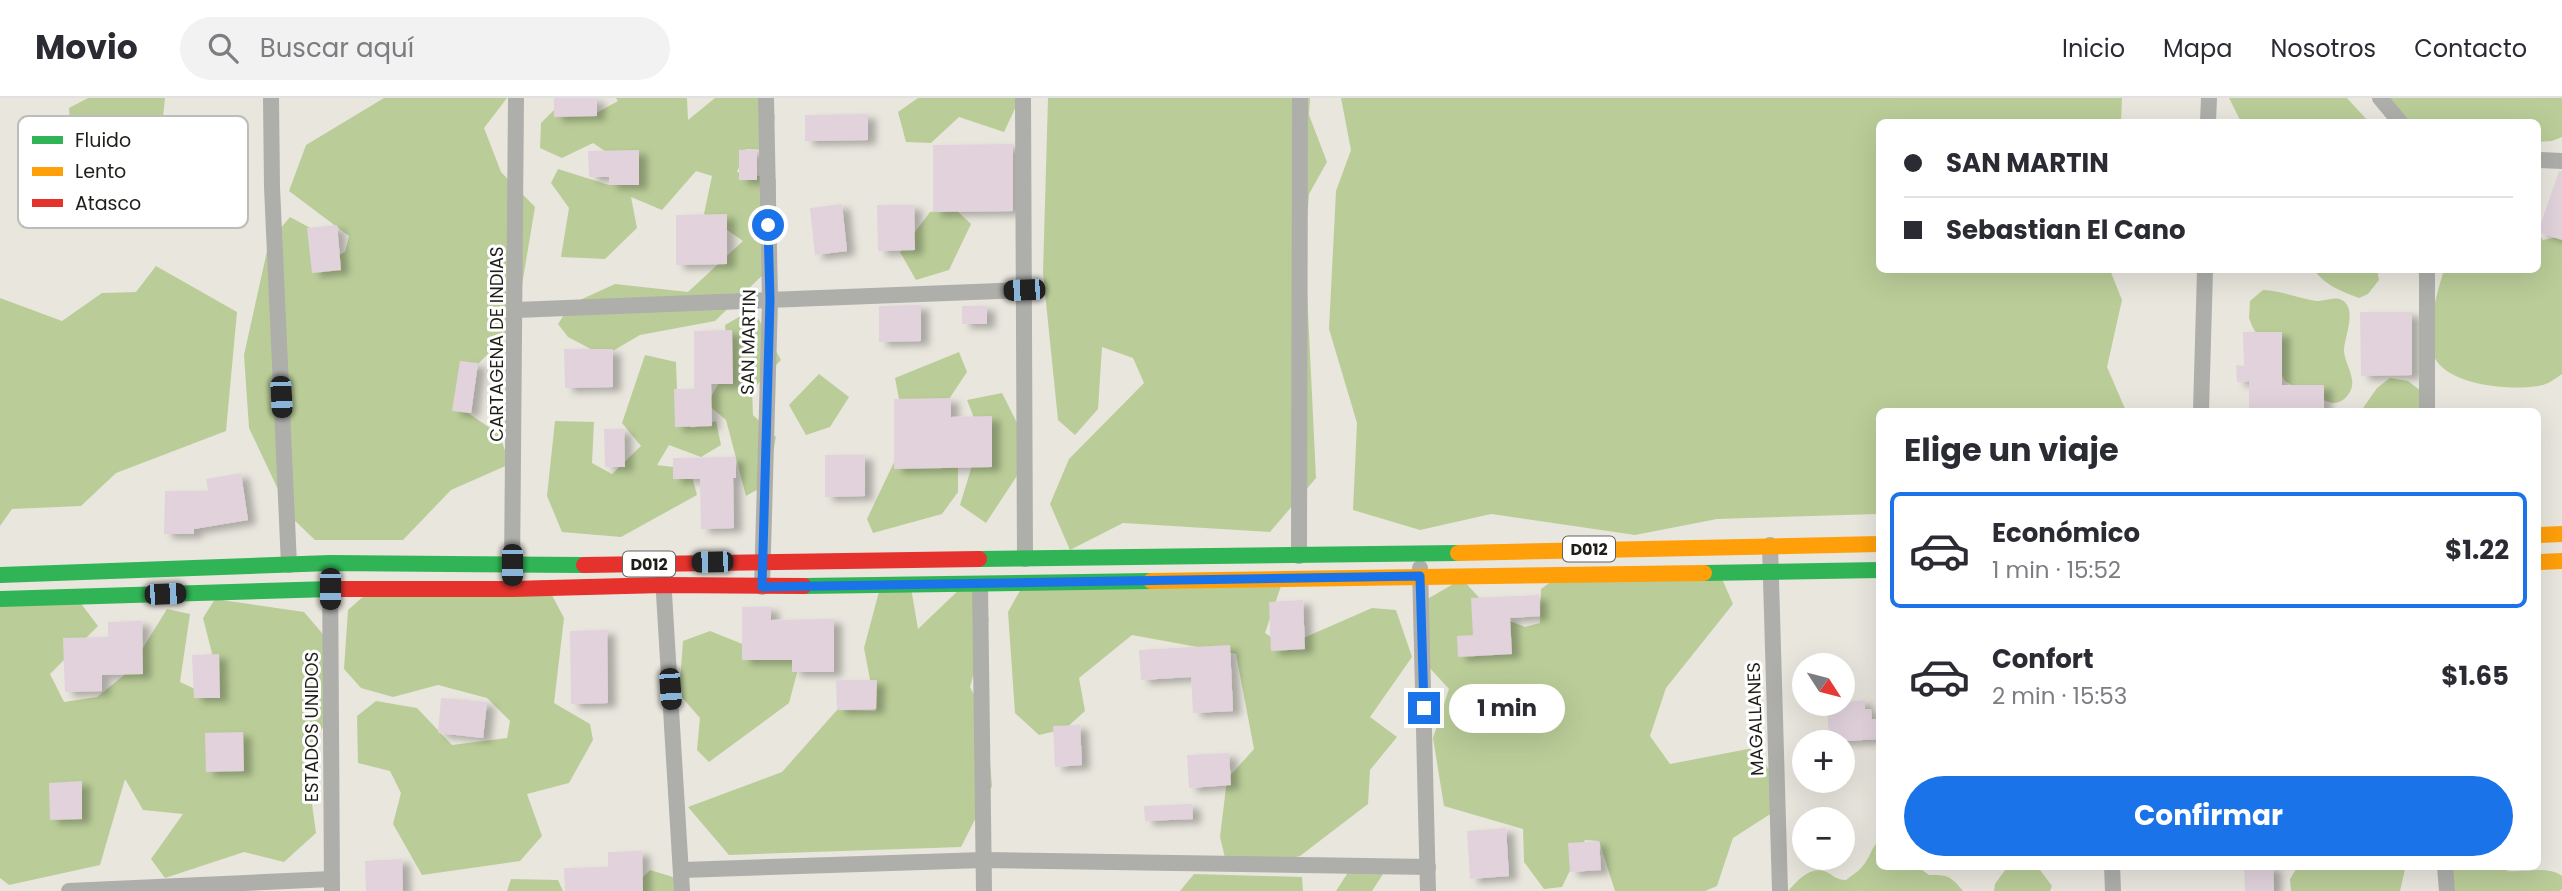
<!DOCTYPE html>
<html lang="es">
<meta charset="utf-8">
<style>
:root{--surface:#fff;--page:#f2f2f3;--text:#2b2b33;--muted:#7c7c81;--line:#e1e1e2;--accent:#1a73e8}
body{margin:0;font-family:Poppins,sans-serif;background:var(--page);color:var(--text);height:100vh;display:flex;flex-direction:column;font-size:26px;white-space:nowrap}
*{box-sizing:border-box;margin:0}
p{font-size:23px;color:var(--muted)}
.icon{flex:none;width:38px;height:38px;fill:none;stroke:currentColor;stroke-width:2;stroke-linecap:round;stroke-linejoin:round}
.map{position:relative;flex:1;overflow:hidden}
.details{position:absolute;left:1876px;top:310px;width:665px;height:462px;display:flex;flex-direction:column;background:var(--surface);border-radius:10px;box-shadow:0 7px 28px #0002}
.details>*{flex:none}
.guide{position:absolute;left:1876px;top:21px;width:665px;height:154px;border-radius:10px;box-shadow:0 7px 28px #0002;display:grid;align-content:center;height:154px;padding:0 28px;background:var(--surface)}
.needle{width:46px;rotate:126deg}
.tools{position:absolute;left:1792px;top:555px;display:grid;gap:14px}
.tools a{display:grid;place-items:center;width:63px;height:63px;border-radius:50%;background:var(--surface);box-shadow:0 7px 28px #0002;font-size:35px}
.end{position:absolute;width:32px;height:32px;margin:-16px;border:9px solid #1a73e8;background:#fff;box-shadow:0 0 0 4px #fff}
.from{border-radius:50%}
.bubble{position:absolute;height:49px;border-radius:24px;background:var(--surface);box-shadow:0 7px 28px #0002;font-size:23px;font-weight:700;line-height:49px;text-align:center}
.car{position:absolute;width:21px;height:42px;margin:-21px -10px;border-radius:9px;box-shadow:0 0 5px 2px #0007;background:linear-gradient(#222 24%,#8ab4d8 0 40%,#222 0 76%,#8ab4d8 0 86%,#222 0)}
.guide b{display:flex;align-items:center;gap:24px;height:66px;font-size:26px}
.guide b+b{border-top:2px solid var(--line)}
.guide i{width:18px;height:18px;background:var(--text)}
ul{padding:0;list-style:none}
li{display:flex;align-items:center;gap:21px;height:116px;margin:0 14px 10px;padding:0 14px;border:4px solid transparent;border-radius:10px}
li div{flex:1}
li b{display:block;font-size:26px}
li em{font-style:normal;font-weight:700}
li.current{border-color:var(--accent)}
li>.icon{width:63px;height:63px;stroke-width:1.5}
h2{padding:0 28px;font-size:32px;line-height:84px}
.action{display:flex;gap:14px;margin-top:auto;padding:14px 28px}
.action a{flex:1;height:80px;border-radius:42px;background:var(--accent);color:#fff;font-size:28px;font-weight:700;line-height:80px;text-align:center}
header{display:flex;align-items:center;gap:42px;box-sizing:border-box;height:98px;padding:0 35px;background:var(--surface);border-bottom:2px solid var(--line)}
header strong{font-size:33px}
nav{display:flex;gap:38px;margin-inline-start:auto;font-size:24px}
.search{width:490px;height:63px;background:var(--page);display:flex;align-items:center;gap:18px;box-sizing:border-box;padding:0 24px;border-radius:38px;color:var(--muted);font-size:26px}
.map>svg:first-child{display:block}
.forest{fill:#bacd98}
.building{fill:#e1d2dc;filter:url(#shadow)}
.lines{fill:none;stroke-linecap:round;stroke-linejoin:round}
.street{stroke:#aeaeab;stroke-width:16}
.fast{stroke:#30b455;stroke-width:16}
.slow{stroke:#ff9f0a;stroke-width:16}
.jam{stroke:#e5322d;stroke-width:16}
.route{stroke:#1a73e8;stroke-width:9}
.labels{text-anchor:middle;dominant-baseline:central;stroke-width:6;stroke-linejoin:round;paint-order:stroke}
.shield{fill:#fff;stroke:#63625e;stroke-width:2}
.shield-label{font-size:16px;font-weight:bold;fill:#201e19}
.street-label{font-size:18px;fill:#201e19;stroke:#fff}
.key{fill:#fff;stroke:#bcbcba;stroke-width:2}
.key-label{font-size:19px;fill:#201e19}
</style>
<header>
<strong>Movio</strong>
<div class="search"><svg class="icon" aria-label="search" viewBox="0 0 24 24"><circle cx="10" cy="10" r="6"/><path d="M15 15l6 6"/></svg>Buscar aquí</div>
<nav><a>Inicio</a><a>Mapa</a><a>Nosotros</a><a>Contacto</a></nav>
</header>
<div class="map">
<svg width="2562" height="793" viewBox="0 0 2562 793">
<defs>
<filter id="shadow"><feDropShadow dx="8" dy="4.5" stdDeviation="3.5" flood-color="#0004"/></filter>
</defs>
<rect width="100%" height="100%" fill="#e9e6de"/>
<g class="forest">
<path d="M 88,0 L 165,0 L 162,29 L 131,72 L 113,74 L 71,41 L 69,10 Z"/>
<path d="M 384,0 L 507,0 L 484,30 L 501,74 L 535,109 L 515,229 L 469,275 L 462,311 L 499,336 L 510,366 L 451,392 L 403,442 L 315,442 L 291,419 L 249,330 L 244,257 L 269,144 L 290,119 L 316,133 L 318,167 L 345,154 L 349,138 L 289,93 L 306,47 Z"/>
<path d="M 616,0 L 687,0 L 688,22 L 715,0 L 765,0 L 775,18 L 769,52 L 746,51 L 737,74 L 776,81 L 774,166 L 715,223 L 640,237 L 604,258 L 568,239 L 558,226 L 571,206 L 615,186 L 688,194 L 743,143 L 704,116 L 712,78 L 696,73 L 662,112 L 631,99 L 637,130 L 605,161 L 561,159 L 569,110 L 551,85 L 558,71 L 609,87 L 633,72 L 593,45 L 562,60 L 540,50 L 541,25 L 560,6 L 591,18 L 618,3 Z"/>
<path d="M 918,0 L 1020,0 L 1004,34 L 959,19 L 931,45 L 906,44 L 898,14 Z"/>
<path d="M 1048,0 L 1310,0 L 1309,17 L 1327,64 L 1309,96 L 1305,151 L 1316,380 L 1270,434 L 1123,425 L 1070,452 L 1050,406 L 1069,361 L 1144,285 L 1133,260 L 1102,249 L 1098,311 L 1075,337 L 1058,322 L 1043,175 Z"/>
<path d="M 1341,0 L 2122,0 L 2121,24 L 1880,24 L 1880,172 L 2110,172 L 2122,202 L 2107,269 L 2126,313 L 1880,313 L 1879,416 L 1717,421 L 1635,437 L 1491,416 L 1420,432 L 1353,412 L 1357,325 L 1329,231 L 1336,93 L 1351,52 Z"/>
<path d="M 2229,0 L 2347,0 L 2369,24 L 2241,24 Z"/>
<path d="M 2387,0 L 2562,0 L 2562,39 L 2552,43 L 2538,44 L 2538,24 L 2476,24 L 2463,22 L 2453,24 L 2410,24 Z"/>
<path d="M 2538,100 L 2540,117 L 2538,134 L 2543,142 L 2558,139 L 2562,142 L 2562,276 C 2556,280 2550,285 2543,287 C 2515,294 2438,288 2432,252 C 2427,228 2437,195 2444,172 L 2538,172 Z"/>
<path d="M 955,111 L 971,126 L 949,172 L 916,182 L 900,154 L 930,114 Z"/>
<path d="M 156,168 L 237,214 L 226,333 L 116,375 L 81,408 L 12,411 L 0,428 L 0,200 L 62,223 L 102,195 L 136,194 Z"/>
<path d="M 2314,172 L 2377,172 L 2379,182 L 2368,196 L 2359,200 C 2341,193 2326,188 2314,172 Z"/>
<path d="M 2263,192 C 2282,193 2298,200 2316,203 C 2324,204 2334,198 2342,202 C 2358,211 2344,239 2344,253 C 2345,268 2360,284 2347,298 C 2344,302 2339,305 2333,305 C 2328,305 2290,287 2285,283 L 2252,228 L 2249,220 L 2250,203 Z"/>
<path d="M 753,211 L 781,262 L 752,292 L 753,317 L 776,339 L 767,386 L 746,398 L 726,322 L 707,306 L 729,267 L 725,227 Z"/>
<path d="M 959,254 L 967,274 L 943,310 L 902,317 L 895,280 Z"/>
<path d="M 645,257 L 676,264 L 678,321 L 692,330 L 716,323 L 721,347 L 701,359 L 669,347 L 657,367 L 690,371 L 697,397 L 621,439 L 562,434 L 547,398 L 555,323 L 594,324 L 592,365 L 612,376 L 641,348 L 622,325 Z"/>
<path d="M 819,276 L 849,299 L 830,329 L 806,337 L 789,307 Z"/>
<path d="M 2390,280 L 2408,283 L 2421,293 L 2423,313 L 2361,313 L 2377,290 Z"/>
<path d="M 1002,295 L 1025,341 L 1024,367 L 986,425 L 960,407 L 981,338 L 967,302 Z"/>
<path d="M 958,348 L 958,394 L 942,416 L 873,435 L 867,421 L 897,358 Z"/>
<path d="M 1566,473 L 1720,476 L 1733,506 L 1666,590 L 1650,638 L 1670,666 L 1753,650 L 1774,678 L 1775,713 L 1733,740 L 1717,788 L 1705,793 L 1615,793 L 1599,743 L 1585,742 L 1562,789 L 1544,791 L 1524,764 L 1523,731 L 1444,708 L 1433,640 L 1449,591 L 1426,566 L 1424,503 L 1462,481 L 1495,517 L 1525,529 L 1540,525 L 1541,491 Z"/>
<path d="M 1027,480 L 1281,488 L 1265,535 L 1285,548 L 1372,510 L 1396,512 L 1412,559 L 1370,619 L 1397,639 L 1370,672 L 1368,706 L 1300,758 L 1242,771 L 1226,764 L 1220,739 L 1227,681 L 1254,651 L 1236,556 L 1132,537 L 1079,580 L 1085,613 L 1065,631 L 1039,637 L 1015,615 L 1008,514 Z"/>
<path d="M 544,482 L 564,520 L 554,605 L 590,626 L 593,642 L 569,685 L 527,696 L 542,738 L 520,763 L 422,777 L 393,726 L 401,695 L 390,673 L 358,665 L 357,618 L 376,603 L 417,610 L 452,647 L 507,640 L 510,623 L 487,600 L 438,587 L 393,599 L 361,590 L 344,571 L 348,512 L 366,496 Z"/>
<path d="M 910,484 L 918,531 L 964,487 L 979,492 L 989,522 L 970,589 L 986,621 L 992,688 L 961,749 L 729,757 L 688,709 L 782,674 L 837,612 L 876,613 L 864,550 L 881,486 Z"/>
<path d="M 73,495 L 98,528 L 50,576 L 64,604 L 97,599 L 128,574 L 167,511 L 190,516 L 180,584 L 195,591 L 215,567 L 203,520 L 215,501 L 304,514 L 327,541 L 330,619 L 305,655 L 316,735 L 284,764 L 244,754 L 165,780 L 151,761 L 183,716 L 143,712 L 125,681 L 100,767 L 9,787 L 0,780 L 0,503 Z"/>
<path d="M 710,533 L 755,551 L 802,556 L 789,605 L 709,664 L 697,652 L 700,620 L 679,596 L 683,543 Z"/>
<path d="M 1879,743 L 1880,768 L 1917,768 L 1929,777 C 1947,777 1950,777 1963,793 L 1788,793 C 1797,783 1809,769 1824,773 C 1833,776 1835,782 1846,782 C 1854,776 1862,771 1867,762 C 1872,754 1872,749 1879,743 Z"/>
<path d="M 1356,762 L 1383,776 L 1372,793 L 1336,793 Z"/>
<path d="M 2008,768 L 2037,768 L 2052,788 L 2050,793 L 1994,793 L 1995,786 Z"/>
<path d="M 2298,768 L 2405,768 L 2405,771 L 2400,793 L 2291,793 L 2290,781 Z"/>
<path d="M 2452,768 L 2504,768 L 2507,773 C 2525,775 2547,767 2562,778 L 2562,791 L 2560,793 L 2455,793 Z"/>
<path d="M 650,772 L 673,779 L 680,793 L 633,793 L 632,790 Z"/>
<path d="M 1194,776 L 1302,779 L 1303,793 L 1180,793 Z"/>
<path d="M 511,781 L 558,782 L 563,793 L 507,793 Z"/>
</g>
<g class="building">
<path d="M 554,0 L 597,0 L 597,18 L 554,19 Z"/>
<path d="M 868,16 L 868,42 L 805,43 L 805,17 Z"/>
<path d="M 1013,46 L 1013,113 L 933,114 L 933,47 Z"/>
<path d="M 757,51 L 757,82 L 739,82 L 739,52 Z"/>
<path d="M 639,52 L 639,87 L 609,87 L 609,79 L 589,79 L 588,53 Z"/>
<path d="M 2559,73 L 2562,73 L 2562,142 L 2538,134 Z"/>
<path d="M 842,106 L 847,153 L 815,157 L 810,110 Z"/>
<path d="M 877,107 L 914,107 L 915,152 L 878,153 Z"/>
<path d="M 727,116 L 727,166 L 676,167 L 676,117 Z"/>
<path d="M 337,127 L 341,172 L 312,175 L 307,130 Z"/>
<path d="M 921,207 L 921,243 L 879,244 L 879,208 Z"/>
<rect x="962" y="208" width="25" height="18"/>
<path d="M 2360,214 L 2412,214 L 2412,277 L 2361,278 Z"/>
<path d="M 732,232 L 733,286 L 711,286 L 712,328 L 675,329 L 674,291 L 694,291 L 694,233 Z"/>
<path d="M 2243,234 L 2282,234 L 2282,287 L 2324,287 L 2324,313 L 2249,313 L 2249,283 L 2237,284 L 2236,267 L 2244,268 Z"/>
<path d="M 564,251 L 613,251 L 613,289 L 565,290 Z"/>
<path d="M 460,263 L 478,265 L 471,315 L 452,313 Z"/>
<path d="M 951,300 L 951,319 L 992,318 L 992,369 L 894,371 L 894,301 Z"/>
<path d="M 604,331 L 624,331 L 625,369 L 605,369 Z"/>
<path d="M 825,357 L 865,357 L 865,398 L 825,399 Z"/>
<path d="M 736,359 L 736,380 L 733,380 L 734,430 L 701,431 L 700,381 L 673,381 L 673,360 Z"/>
<path d="M 241,375 L 248,422 L 194,431 L 194,436 L 164,436 L 165,393 L 208,393 L 206,381 Z"/>
<path d="M 1539,497 L 1540,518 L 1510,520 L 1512,556 L 1458,559 L 1457,538 L 1473,537 L 1471,500 Z"/>
<path d="M 1303,502 L 1305,551 L 1271,553 L 1269,504 Z"/>
<path d="M 742,509 L 771,509 L 771,522 L 834,521 L 834,574 L 792,574 L 792,562 L 742,562 Z"/>
<path d="M 142,523 L 143,576 L 102,577 L 102,593 L 65,594 L 63,540 L 108,539 L 108,524 Z"/>
<path d="M 607,532 L 608,605 L 571,606 L 570,533 Z"/>
<path d="M 1230,547 L 1233,613 L 1193,615 L 1191,579 L 1141,582 L 1139,552 Z"/>
<path d="M 219,556 L 220,600 L 194,600 L 192,557 Z"/>
<path d="M 836,582 L 877,582 L 876,611 L 837,612 Z"/>
<path d="M 441,600 L 487,604 L 483,640 L 438,635 Z"/>
<path d="M 1865,602 L 1865,611 L 1871,611 L 1872,621 L 1880,621 L 1880,641 L 1829,644 L 1827,606 Z"/>
<path d="M 1080,627 L 1082,667 L 1055,669 L 1053,628 Z"/>
<path d="M 243,634 L 244,673 L 206,674 L 205,635 Z"/>
<path d="M 1229,655 L 1231,687 L 1189,690 L 1187,657 Z"/>
<path d="M 82,683 L 82,721 L 50,722 L 49,685 Z"/>
<path d="M 1192,706 L 1193,721 L 1145,723 L 1144,708 Z"/>
<path d="M 1506,730 L 1509,778 L 1470,781 L 1467,733 Z"/>
<path d="M 1599,743 L 1601,772 L 1570,774 L 1568,745 Z"/>
<path d="M 642,753 L 643,793 L 565,793 L 564,770 L 608,769 L 608,754 Z"/>
<path d="M 402,761 L 403,793 L 366,793 L 365,763 Z"/>
<path d="M 2244,768 L 2273,768 L 2274,793 L 2245,793 Z"/>
</g>
<g class="lines">
<g class="street">
<path d="M 271,0 L 272,89 L 289,467"/>
<path d="M 1023,0 L 1025,461"/>
<path d="M 2380,0 L 2400,24"/>
<path d="M 2208,24 L 2209,0"/>
<path d="M 2538,62 L 2562,63"/>
<path d="M 2427,172 L 2427,313"/>
<path d="M 516,212 L 1024,192"/>
<path d="M 2201,313 L 2205,172"/>
<path d="M 1770,447 L 1780,793"/>
<path d="M 1299,458 L 1300,0"/>
<path d="M 330,465 L 332,793"/>
<path d="M 1420,470 L 1428,793"/>
<path d="M 512,475 L 516,0"/>
<path d="M 663,479 L 682,793"/>
<path d="M 980,486 L 984,793"/>
<path d="M 762,489 L 770,202 L 766,0"/>
<path d="M 2112,768 L 2113,793"/>
<path d="M 2445,768 L 2447,793"/>
<path d="M 682,772 L 983,762 L 1428,769"/>
<path d="M 69,793 L 331,781"/>
</g>
<g class="fast">
<path d="M 979,461 L 1458,455"/>
<path d="M 1704,475 L 1880,472"/>
<path d="M 0,477 L 330,465 L 584,467"/>
<path d="M 804,488 L 1151,483"/>
<path d="M 0,501 L 331,491"/>
</g>
<g class="slow">
<path d="M 2538,437 L 2562,436"/>
<path d="M 1458,455 L 1880,446"/>
<path d="M 2538,464 L 2562,463"/>
<path d="M 1151,483 L 1704,475"/>
</g>
<g class="jam">
<path d="M 584,467 L 979,461"/>
<path d="M 331,491 L 512,491 L 663,487 L 804,488"/>
</g>
</g>
<g class="lines">
<path class="route" d="M 768,127 L 770,202 L 762,489 L 1420,478 L 1424,610"/>
</g>
<g class="labels">
<g class="shield">
<rect x="1563" y="438.5" width="52" height="25" rx="5"/>
<rect x="623" y="453.5" width="52" height="25" rx="5"/>
</g>
<g class="shield-label">
<text x="1589" y="451">D012</text>
<text x="649" y="466">D012</text>
</g>
<g class="street-label">
<text transform="translate(748 244) rotate(-89)">SAN MARTIN</text>
<text transform="translate(496 246) rotate(-90)">CARTAGENA DE INDIAS</text>
<text transform="translate(1755 621) rotate(-92)">MAGALLANES</text>
<text transform="translate(311 629) rotate(-90)">ESTADOS UNIDOS</text>
</g>
</g>
<rect x="18" y="18" width="230" height="112" rx="10" class="key"/>
<rect x="32" y="38" width="31" height="8" fill="#30b455"/>
<rect x="32" y="69" width="31" height="9" fill="#ff9f0a"/>
<rect x="32" y="101" width="31" height="8" fill="#e5322d"/>
<g class="key-label">
<text x="75" y="49">Fluido</text>
<text x="75" y="80">Lento</text>
<text x="75" y="112">Atasco</text>
</g>
</svg>
<div class="tools">
<a><svg class="needle" viewBox="-14 -14 28 28"><path d="M0-13l5 13h-10z" fill="#e53935"/><path d="M0 13l5-13h-10z" fill="#7c7c81"/></svg></a>
<a>+</a>
<a>−</a>
</div>
<i class="end from" style="left:768px;top:127px"></i>
<i class="end" style="left:1424px;top:610px"></i>
<div class="bubble" style="left:1449px;top:586px;width:116px">1 min</div>
<i class="car" style="left:1024px;top:192px;rotate:268deg"></i>
<i class="car" style="left:281px;top:299px;rotate:177deg"></i>
<i class="car" style="left:712px;top:464px;rotate:269deg"></i>
<i class="car" style="left:512px;top:467px;rotate:180deg"></i>
<i class="car" style="left:330px;top:491px;rotate:180deg"></i>
<i class="car" style="left:165px;top:496px;rotate:88deg"></i>
<i class="car" style="left:670px;top:591px;rotate:176deg"></i>
<div class="guide">
<b><i class="from"></i>SAN MARTIN</b>
<b><i></i>Sebastian El Cano</b>
</div>
<section class="details">
<h2>Elige un viaje</h2>
<ul>
<li class="current"><svg class="icon" aria-label="car" viewBox="0 0 24 24"><path d="M5 17H2v-5l4-1 3-4h7l3 4 3 1v5h-3M9 17h6M6 11h13"/><circle cx="7" cy="17" r="2"/><circle cx="17" cy="17" r="2"/></svg><div><b>Económico</b><p>1 min · 15:52</p></div><em>$1.22</em></li>
<li><svg class="icon" aria-label="car" viewBox="0 0 24 24"><path d="M5 17H2v-5l4-1 3-4h7l3 4 3 1v5h-3M9 17h6M6 11h13"/><circle cx="7" cy="17" r="2"/><circle cx="17" cy="17" r="2"/></svg><div><b>Confort</b><p>2 min · 15:53</p></div><em>$1.65</em></li>
</ul>
<div class="action"><a>Confirmar</a></div>
</section>
</div>
